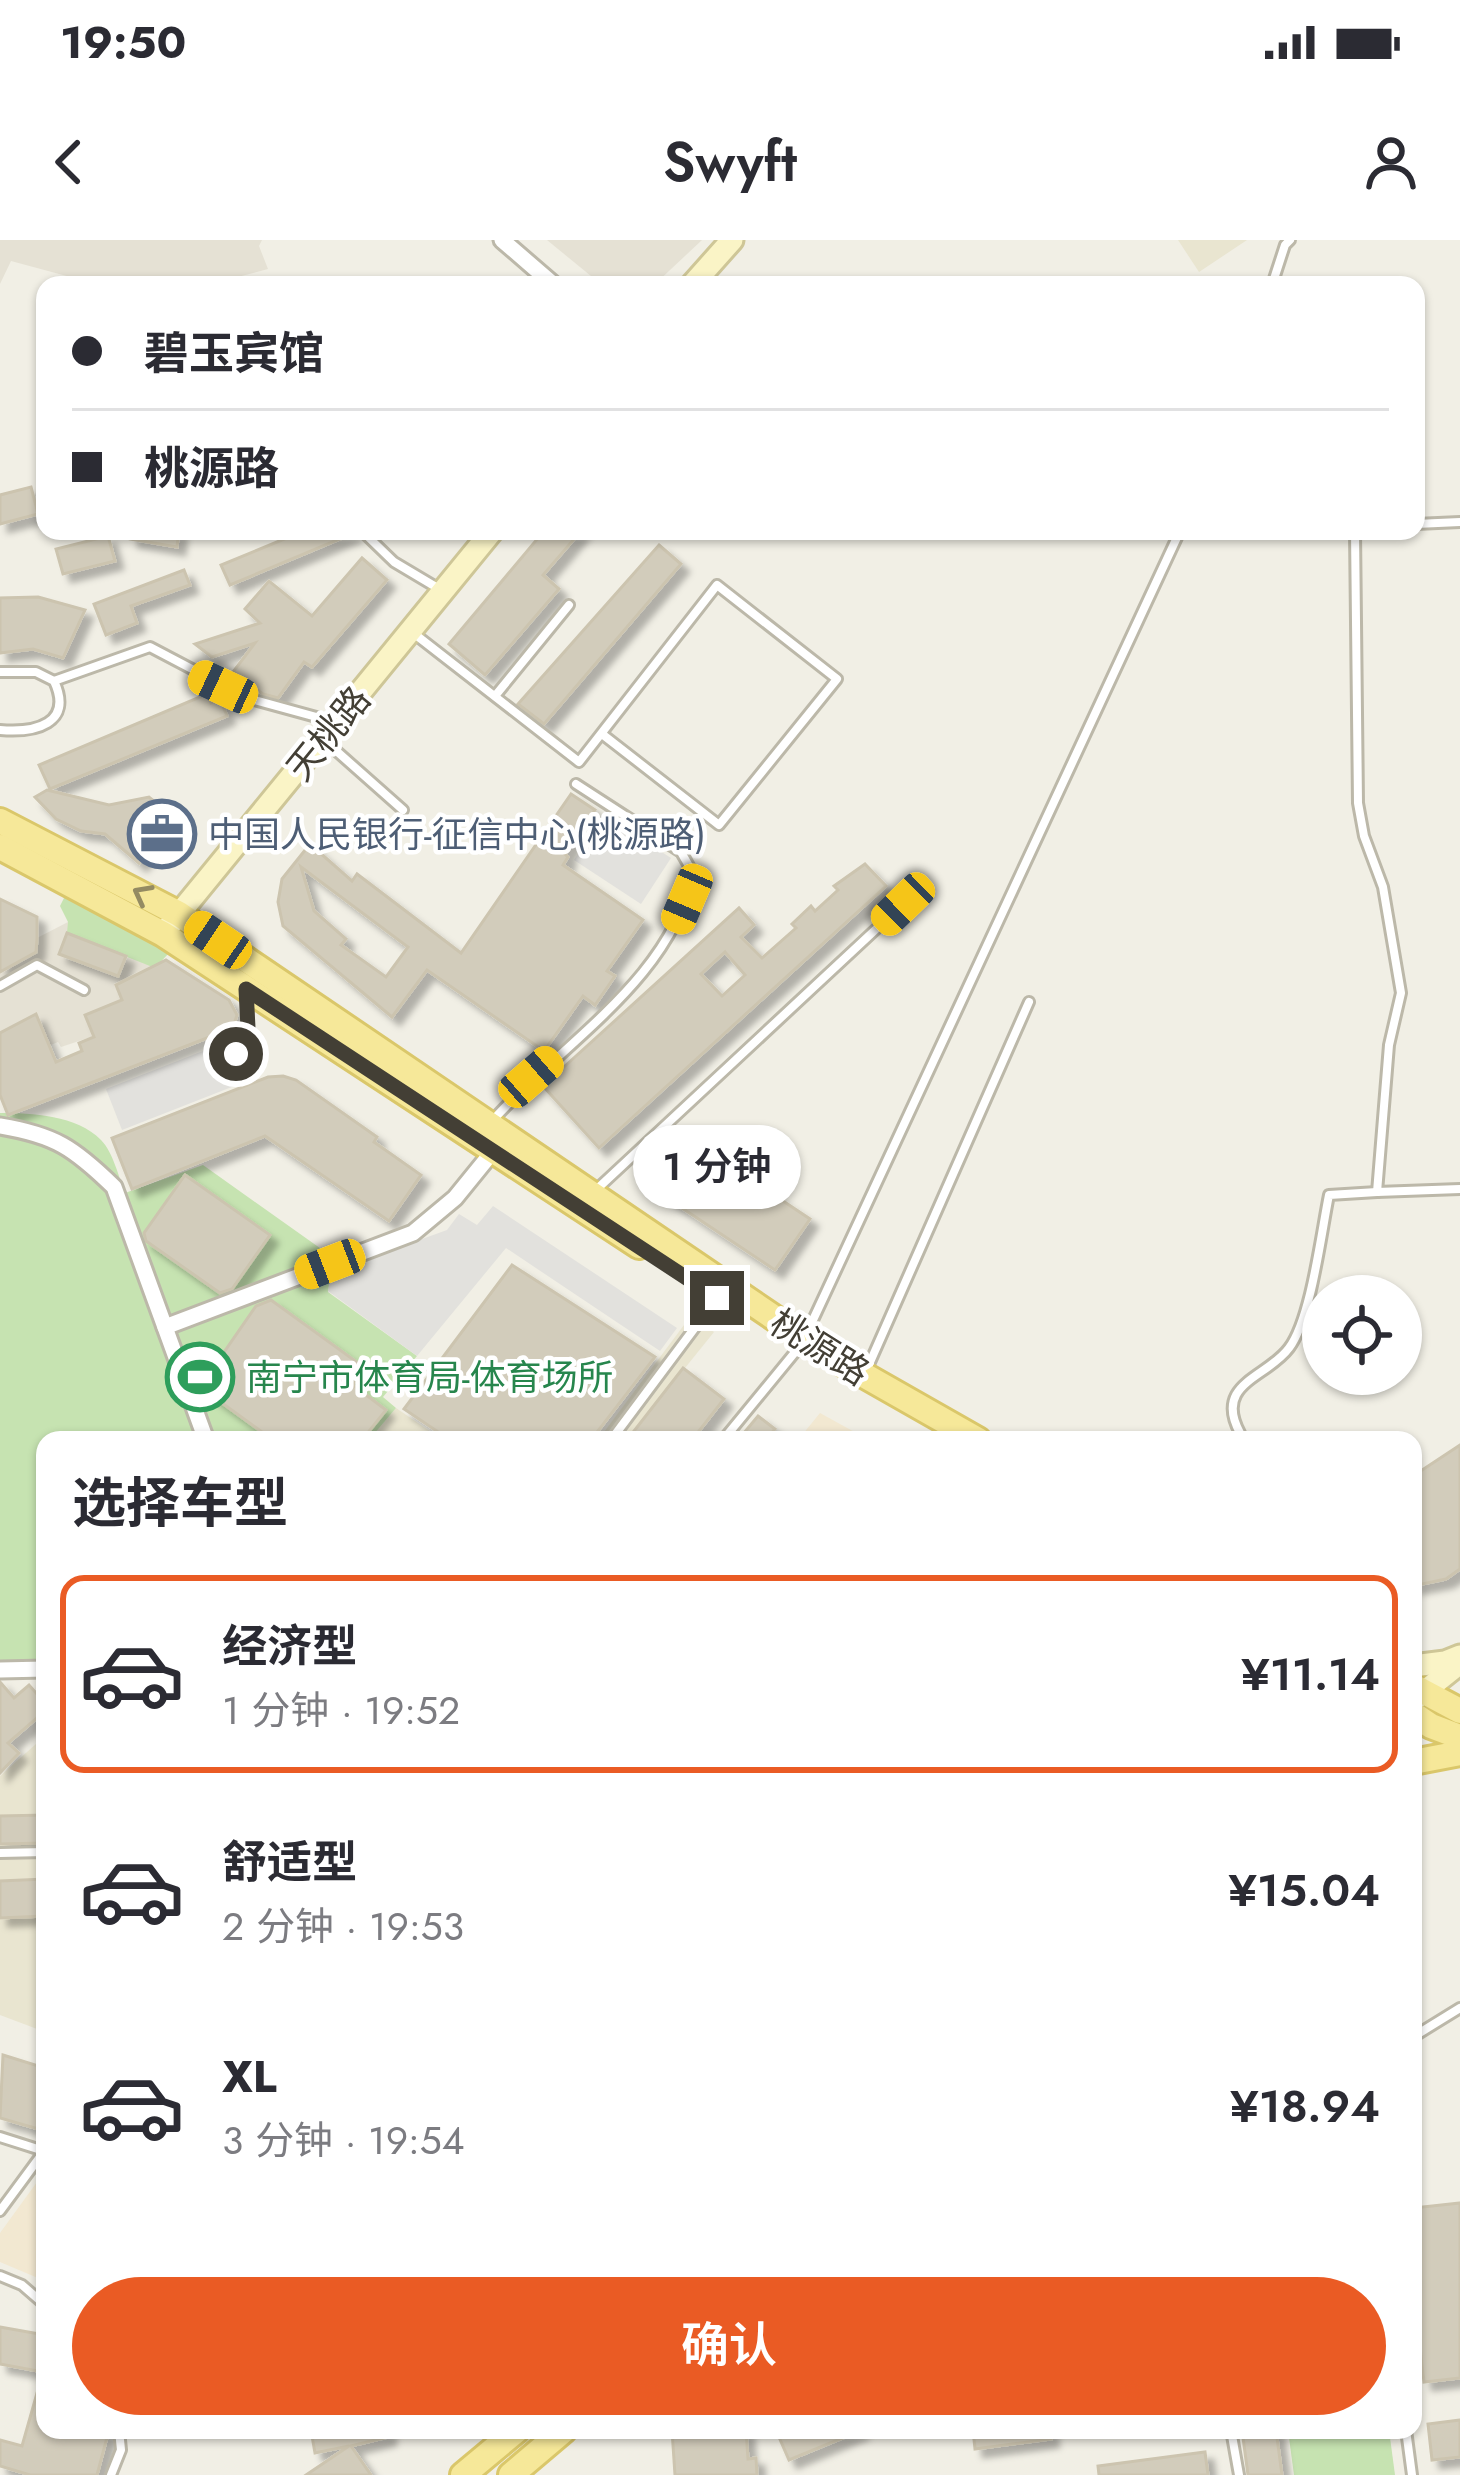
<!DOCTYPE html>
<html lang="zh">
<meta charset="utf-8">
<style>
:root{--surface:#fff;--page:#f7f7f7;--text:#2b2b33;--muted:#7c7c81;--line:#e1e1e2;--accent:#ea5b24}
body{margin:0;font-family:Jost,"Noto Sans SC",sans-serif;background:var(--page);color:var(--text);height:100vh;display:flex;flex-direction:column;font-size:45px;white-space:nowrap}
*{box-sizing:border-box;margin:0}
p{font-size:39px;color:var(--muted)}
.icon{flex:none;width:66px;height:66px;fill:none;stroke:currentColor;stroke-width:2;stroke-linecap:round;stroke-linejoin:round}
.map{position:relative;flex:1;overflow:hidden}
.details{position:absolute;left:36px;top:1191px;width:1386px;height:1008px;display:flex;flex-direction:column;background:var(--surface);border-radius:24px;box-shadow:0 3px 9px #0004}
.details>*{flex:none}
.banner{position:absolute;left:36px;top:36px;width:1389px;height:264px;border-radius:24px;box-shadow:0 3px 9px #0004;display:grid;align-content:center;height:264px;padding:0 36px;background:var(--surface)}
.controls{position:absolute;left:1302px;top:1035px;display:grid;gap:24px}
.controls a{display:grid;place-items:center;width:120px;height:120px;border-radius:50%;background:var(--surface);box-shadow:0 3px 9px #0004;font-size:60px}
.end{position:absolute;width:54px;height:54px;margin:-27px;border:15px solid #433f35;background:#fff;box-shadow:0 0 0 6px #fff}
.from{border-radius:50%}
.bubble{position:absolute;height:84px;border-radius:42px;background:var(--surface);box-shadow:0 3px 9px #0004;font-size:39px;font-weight:600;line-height:84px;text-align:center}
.car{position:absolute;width:36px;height:72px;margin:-36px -18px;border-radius:15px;box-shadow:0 0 9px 3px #0007;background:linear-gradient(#f5c518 24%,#345 0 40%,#f5c518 0 76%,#345 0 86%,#f5c518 0)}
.banner b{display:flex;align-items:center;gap:42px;height:114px;font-size:45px}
.banner b+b{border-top:3px solid var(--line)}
.banner i{width:30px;height:30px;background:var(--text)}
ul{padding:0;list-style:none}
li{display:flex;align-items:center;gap:36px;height:198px;margin:0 24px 18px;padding:0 12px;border:6px solid transparent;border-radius:24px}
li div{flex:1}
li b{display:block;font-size:45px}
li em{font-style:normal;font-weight:600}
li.on{border-color:var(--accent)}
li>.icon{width:108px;height:108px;stroke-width:1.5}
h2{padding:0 36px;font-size:54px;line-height:144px}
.button{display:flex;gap:24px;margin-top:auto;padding:24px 36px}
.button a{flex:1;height:138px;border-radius:72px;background:var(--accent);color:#fff;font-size:48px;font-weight:600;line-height:138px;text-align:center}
.status{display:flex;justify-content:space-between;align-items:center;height:84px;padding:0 60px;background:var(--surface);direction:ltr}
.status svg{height:33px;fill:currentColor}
header{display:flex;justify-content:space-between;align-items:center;height:156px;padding:0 36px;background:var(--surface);font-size:54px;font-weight:600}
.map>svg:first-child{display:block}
.residential{fill:#e5e1d4}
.commercial{fill:#f2e8d1}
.education{fill:#e9e5d0}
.green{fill:#c6e3b1}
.parking{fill:#e2e1dd}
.building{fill:#d2ccbb;stroke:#ccc4af;stroke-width:3;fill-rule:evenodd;filter:url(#shadow)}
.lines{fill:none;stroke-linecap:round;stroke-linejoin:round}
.service-casing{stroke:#bcb8a9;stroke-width:14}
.minor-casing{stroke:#bcb8a9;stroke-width:21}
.secondary-casing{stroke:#cec697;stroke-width:27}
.primary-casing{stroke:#dac76a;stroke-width:30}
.service{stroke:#fff;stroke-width:8}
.minor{stroke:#fff;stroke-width:15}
.secondary{stroke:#faf4c6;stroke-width:21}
.primary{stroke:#f6e899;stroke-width:24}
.oneway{stroke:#948b62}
.route{stroke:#433f35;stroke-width:15}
.labels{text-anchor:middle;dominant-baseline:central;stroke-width:9;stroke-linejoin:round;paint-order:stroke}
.street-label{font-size:36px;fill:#433f35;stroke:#fff}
.service-label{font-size:36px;fill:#4e5e75;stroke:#fff;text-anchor:start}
.leisure-label{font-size:36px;fill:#27864d;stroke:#fff;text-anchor:start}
</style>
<div class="status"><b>19:50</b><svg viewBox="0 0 49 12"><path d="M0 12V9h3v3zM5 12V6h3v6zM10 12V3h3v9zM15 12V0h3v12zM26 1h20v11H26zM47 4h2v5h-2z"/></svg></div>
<header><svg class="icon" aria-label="back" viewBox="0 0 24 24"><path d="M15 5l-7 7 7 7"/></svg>Swyft<svg class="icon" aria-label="person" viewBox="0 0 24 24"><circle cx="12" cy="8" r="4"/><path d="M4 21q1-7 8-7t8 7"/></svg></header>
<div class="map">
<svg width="1460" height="2235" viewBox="0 0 1460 2235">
<defs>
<filter id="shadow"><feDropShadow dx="8" dy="8" stdDeviation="3" flood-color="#0004"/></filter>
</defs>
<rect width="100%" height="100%" fill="#f1efe5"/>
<g class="residential">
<path d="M 0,0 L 262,0 L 259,6 L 268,29 L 207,45 L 100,45 L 11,21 L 0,44 Z"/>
<path d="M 547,0 L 702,0 L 654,45 L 602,45 Z"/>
<path d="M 0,659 L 37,677 L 37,698 L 68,682 L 155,728 L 94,796 L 61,807 L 58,802 L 0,826 Z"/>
</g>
<g class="commercial">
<path d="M 820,1173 L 869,1200 L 798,1200 Z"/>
<path d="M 45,1931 L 45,2041 L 0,2022 L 0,1993 Z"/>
</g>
<g class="education">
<path d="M 1178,0 L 1247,0 L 1199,32 Z"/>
<path d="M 690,1077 L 714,1092 L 627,1200 L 598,1200 Z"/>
<path d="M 396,1168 L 443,1200 L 369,1200 Z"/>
<path d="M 45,1496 L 45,1792 L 0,1775 L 0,1536 Z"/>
</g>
<g class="green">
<path d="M 66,654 L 142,693 L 168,714 L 155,728 L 67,693 L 68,682 L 60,666 Z"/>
<path d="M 0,873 C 32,873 77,875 101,900 C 113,912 119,938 125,953 L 203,925 L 334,1018 L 328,1052 L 417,1116 L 383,1157 L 396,1168 L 369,1200 L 45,1200 L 45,1436 L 0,1439 Z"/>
<path d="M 1288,2190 L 1389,2190 L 1395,2235 L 1294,2235 Z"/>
</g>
<g class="parking">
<path d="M 604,575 L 671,618 L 641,664 L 574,620 Z"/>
<path d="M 231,800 L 247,841 L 122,890 L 106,849 Z"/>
<path d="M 493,966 L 677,1088 L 660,1111 L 506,1008 L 417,1116 L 328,1051 L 331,1032 L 447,990 L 459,974 L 477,985 Z"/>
</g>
<g class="building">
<path d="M 31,247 L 38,274 L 0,284 L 0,255 Z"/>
<path d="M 130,291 L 179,291 L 177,307 L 130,299 Z"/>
<path d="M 293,291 L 354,293 L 230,345 L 221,325 L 294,295 Z"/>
<path d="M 544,291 L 581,291 L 543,335 L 559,349 L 485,435 L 449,404 Z"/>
<path d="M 108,296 L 115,321 L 63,334 L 56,309 Z"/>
<path d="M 659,305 L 681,324 L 544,484 L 518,464 Z"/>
<path d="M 362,318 L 387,340 L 312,427 L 304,422 L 278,458 L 263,454 L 233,432 L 255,403 L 212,417 L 195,404 L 260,383 L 245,369 L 269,341 L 312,376 Z"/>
<path d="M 184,330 L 190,345 L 131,366 L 137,383 L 106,395 L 94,364 Z"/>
<path d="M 38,357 L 85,370 L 63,418 L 33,409 L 0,413 L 0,358 Z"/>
<path d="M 207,454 L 211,463 L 220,459 L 227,476 L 50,549 L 39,525 Z"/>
<path d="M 47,550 L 109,565 L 149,557 L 175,578 L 139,623 L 105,594 L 81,591 L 56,579 L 35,557 Z"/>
<path d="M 571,554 L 595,570 L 565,614 L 568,617 L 563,625 L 643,680 L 607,731 L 615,736 L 595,765 L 583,756 L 544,811 L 427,730 L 392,777 L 283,686 L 278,662 L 282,639 L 310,604 L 352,641 L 357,634 L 461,713 ZM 301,627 L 408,707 L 386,737 L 341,705 L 346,699 L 314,671 Z"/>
<path d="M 865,624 L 886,646 L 599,908 L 543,846 L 739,668 L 754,685 L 741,697 L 762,718 L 796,688 L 792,684 L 811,666 L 815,671 L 838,650 L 834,646 ZM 725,712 L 745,735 L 722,756 L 701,734 Z"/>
<path d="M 0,659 L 37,677 L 37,699 L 36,712 L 0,732 Z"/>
<path d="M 67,693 L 126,716 L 118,736 L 59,714 Z"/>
<path d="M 166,720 L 229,760 L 237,775 L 233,788 L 8,875 L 0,855 L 0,793 L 36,774 L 56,822 L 82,811 L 79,803 L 94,797 L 85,775 L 122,760 L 116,745 Z"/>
<path d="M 283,836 L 296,840 L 377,897 L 374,902 L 421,935 L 389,981 L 265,896 L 132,949 L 112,898 L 268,837 Z"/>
<path d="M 678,891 L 810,979 L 775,1030 L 643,942 Z"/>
<path d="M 185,935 L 270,995 L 232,1049 L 220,1053 L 146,1001 L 144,993 Z"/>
<path d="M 512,1025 L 655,1117 L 591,1200 L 450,1200 L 404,1169 Z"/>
<path d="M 271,1060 L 365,1128 L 353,1145 L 386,1170 L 362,1200 L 273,1200 L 200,1147 L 256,1066 Z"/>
<path d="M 683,1128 L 724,1159 L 692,1200 L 627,1200 Z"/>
<path d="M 758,1176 L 775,1189 L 766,1200 L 738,1200 Z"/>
<path d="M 1460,1205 L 1460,1329 L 1446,1339 L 1413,1346 L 1413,1236 Z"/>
<path d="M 0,1442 L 14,1458 L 29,1445 L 45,1463 L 45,1471 L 8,1503 L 19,1513 L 0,1533 Z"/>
<path d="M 45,1575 L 45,1603 L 0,1604 L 0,1576 Z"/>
<path d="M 45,1639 L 45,1676 L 0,1678 L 0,1641 Z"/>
<path d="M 3,1815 L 45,1828 L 45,1891 L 0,1878 Z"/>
<path d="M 1460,1963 L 1460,2138 L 1424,2142 L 1413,2049 L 1413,1968 Z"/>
<path d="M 0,2087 L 45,2095 L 43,2132 L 0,2124 Z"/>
<path d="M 41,2139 L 45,2139 L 45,2190 L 109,2190 L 97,2235 L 30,2235 L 0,2226 L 0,2200 L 22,2206 Z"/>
<path d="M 1460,2180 L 1460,2217 L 1432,2220 L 1428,2184 Z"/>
<path d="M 343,2190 L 388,2190 L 388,2197 L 351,2206 L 371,2235 L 306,2235 L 349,2206 L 315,2213 L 312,2196 Z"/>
<path d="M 672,2190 L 746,2190 L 748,2219 L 756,2218 L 757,2235 L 675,2235 Z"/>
<path d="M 796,2190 L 862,2190 L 789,2220 L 779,2197 Z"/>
<path d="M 973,2190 L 1050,2190 L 1051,2199 L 975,2209 Z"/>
<path d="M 1242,2190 L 1276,2190 L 1282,2235 L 1248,2235 Z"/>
<path d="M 1205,2212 L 1208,2235 L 1099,2235 L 1098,2226 Z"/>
</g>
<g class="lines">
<defs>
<g id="service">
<path d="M 1272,45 L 1285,5 L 1290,0"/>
<path d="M 1416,284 L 1460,282"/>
<path d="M 362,291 L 394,322 L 441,350"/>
<path d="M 1355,291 L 1358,563 L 1364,596 L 1383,647 L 1401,753 L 1389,805 L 1377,952 L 1460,949"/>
<path d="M 412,392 L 579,522 L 717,345 L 837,439 L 719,585 L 602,494"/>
<path d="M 0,432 L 36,432 L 54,441 C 74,484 35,493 0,490"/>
<path d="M 54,441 L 150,407 L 247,458 L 331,481"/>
<path d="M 495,456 L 569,365"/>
<path d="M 324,500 L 403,570"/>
<path d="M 0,746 L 37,725 L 84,750"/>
<path d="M 236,814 L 248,788 L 247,756"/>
<path d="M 494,879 C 563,802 671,740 693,633 L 681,612 L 576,544"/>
<path d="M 597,949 L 903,664"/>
<path d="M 806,1095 L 1180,291"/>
<path d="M 867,1129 L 1029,762"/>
<path d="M 611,1200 L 717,1058"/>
<path d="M 723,1200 L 796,1111"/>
<path d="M 1236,1200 L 1240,1193 C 1213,1143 1267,1138 1289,1108 C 1311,1079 1321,994 1329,955 L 1377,952"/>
<path d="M 0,1613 L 45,1612"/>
<path d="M 1413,1797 L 1460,1768"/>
<path d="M 0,1897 L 44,1911"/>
<path d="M 0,1971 L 45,1910"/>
<path d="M 0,2036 L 22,2045 L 45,2065"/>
<path d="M 1231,2190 L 1239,2235"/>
<path d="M 1406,2190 L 1412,2235"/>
<path d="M 111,2235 L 121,2210 L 119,2190"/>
</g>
<g id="minor">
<path d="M 502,0 L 554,45"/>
<path d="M 0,886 C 55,895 74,908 114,947 L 206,1200"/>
<path d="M 165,1087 L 413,993 L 455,958 L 494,910"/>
<path d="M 0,1430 L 45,1429"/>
</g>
<g id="secondary">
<path d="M 692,45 L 732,0"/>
<path d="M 170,685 L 492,291"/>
<path d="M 1413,1426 L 1445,1422 L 1460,1416"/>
<path d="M 1415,1459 L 1460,1423"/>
</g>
<g id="primary">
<path d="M 0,581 L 179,674 L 832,1117 L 978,1200"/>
<path d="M 0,607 L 163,694 L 639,1006"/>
<path d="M 1413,1446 L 1460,1471"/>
<path d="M 1413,1474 L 1431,1486 L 1460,1497"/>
<path d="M 1413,1522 L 1460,1513"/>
<path d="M 463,2235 L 517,2190"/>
<path d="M 511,2235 L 564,2190"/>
</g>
</defs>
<use href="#service" class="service-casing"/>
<use href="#minor" class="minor-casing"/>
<use href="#secondary" class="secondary-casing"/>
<use href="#primary" class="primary-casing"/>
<use href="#service" class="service"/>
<use href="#minor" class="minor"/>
<use href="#secondary" class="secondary"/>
<use href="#primary" class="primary"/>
</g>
<defs><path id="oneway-chevron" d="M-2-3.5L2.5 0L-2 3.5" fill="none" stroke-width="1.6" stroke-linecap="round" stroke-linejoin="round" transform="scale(3)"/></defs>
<use class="oneway" href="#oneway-chevron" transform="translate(142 654) rotate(-152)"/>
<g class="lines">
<path class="route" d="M 236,814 L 248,788 L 246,749 L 717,1058"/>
</g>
<defs>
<symbol id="office-ring" viewBox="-11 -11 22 22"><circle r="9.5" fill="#fff" stroke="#5c6f8a" stroke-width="1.5"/><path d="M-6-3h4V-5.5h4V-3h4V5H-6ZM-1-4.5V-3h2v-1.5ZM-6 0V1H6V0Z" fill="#5c6f8a"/></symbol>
<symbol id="stadium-ring" viewBox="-11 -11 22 22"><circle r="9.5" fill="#fff" stroke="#2e9e5b" stroke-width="1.5"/><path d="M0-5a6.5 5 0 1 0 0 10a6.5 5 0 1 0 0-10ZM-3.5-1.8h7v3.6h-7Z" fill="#2e9e5b"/></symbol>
</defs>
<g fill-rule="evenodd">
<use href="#office-ring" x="124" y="556" width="76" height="76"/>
<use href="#stadium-ring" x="162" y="1099" width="76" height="76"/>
</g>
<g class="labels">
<g class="street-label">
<text transform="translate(328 493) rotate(-51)">天桃路</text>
<text transform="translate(820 1107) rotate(32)">桃源路</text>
</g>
<g class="service-label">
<text x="208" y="594">中国人民银行-征信中心(桃源路)</text>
</g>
<g class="leisure-label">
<text x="246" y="1137">南宁市体育局-体育场所</text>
</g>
</g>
</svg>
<div class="controls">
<a><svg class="icon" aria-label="locate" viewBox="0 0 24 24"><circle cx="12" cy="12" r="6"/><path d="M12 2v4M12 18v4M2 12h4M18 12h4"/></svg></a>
</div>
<i class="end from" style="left:236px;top:814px"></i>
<i class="end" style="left:717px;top:1058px"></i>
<div class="bubble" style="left:633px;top:885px;width:168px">1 分钟</div>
<i class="car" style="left:223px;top:447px;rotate:295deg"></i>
<i class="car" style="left:687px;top:659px;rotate:203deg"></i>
<i class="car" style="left:903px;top:664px;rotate:226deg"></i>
<i class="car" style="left:218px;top:700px;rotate:304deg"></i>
<i class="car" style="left:531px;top:837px;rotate:49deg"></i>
<i class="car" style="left:330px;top:1024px;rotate:249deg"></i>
<div class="banner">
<b><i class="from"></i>碧玉宾馆</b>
<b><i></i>桃源路</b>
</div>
<section class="details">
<h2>选择车型</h2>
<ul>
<li class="on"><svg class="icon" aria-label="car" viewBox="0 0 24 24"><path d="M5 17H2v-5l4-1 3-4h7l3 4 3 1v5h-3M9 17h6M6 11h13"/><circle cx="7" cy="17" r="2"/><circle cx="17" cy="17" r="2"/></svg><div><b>经济型</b><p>1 分钟 · 19:52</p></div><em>¥11.14</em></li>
<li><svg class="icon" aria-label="car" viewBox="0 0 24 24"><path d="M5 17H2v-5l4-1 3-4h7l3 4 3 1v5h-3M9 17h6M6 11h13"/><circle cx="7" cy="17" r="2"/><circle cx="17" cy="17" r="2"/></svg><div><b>舒适型</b><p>2 分钟 · 19:53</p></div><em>¥15.04</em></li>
<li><svg class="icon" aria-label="car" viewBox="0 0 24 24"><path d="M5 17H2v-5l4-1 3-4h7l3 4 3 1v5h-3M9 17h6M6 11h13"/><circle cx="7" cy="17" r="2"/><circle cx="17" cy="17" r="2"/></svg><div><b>XL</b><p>3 分钟 · 19:54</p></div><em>¥18.94</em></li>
</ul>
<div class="button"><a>确认</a></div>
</section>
</div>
